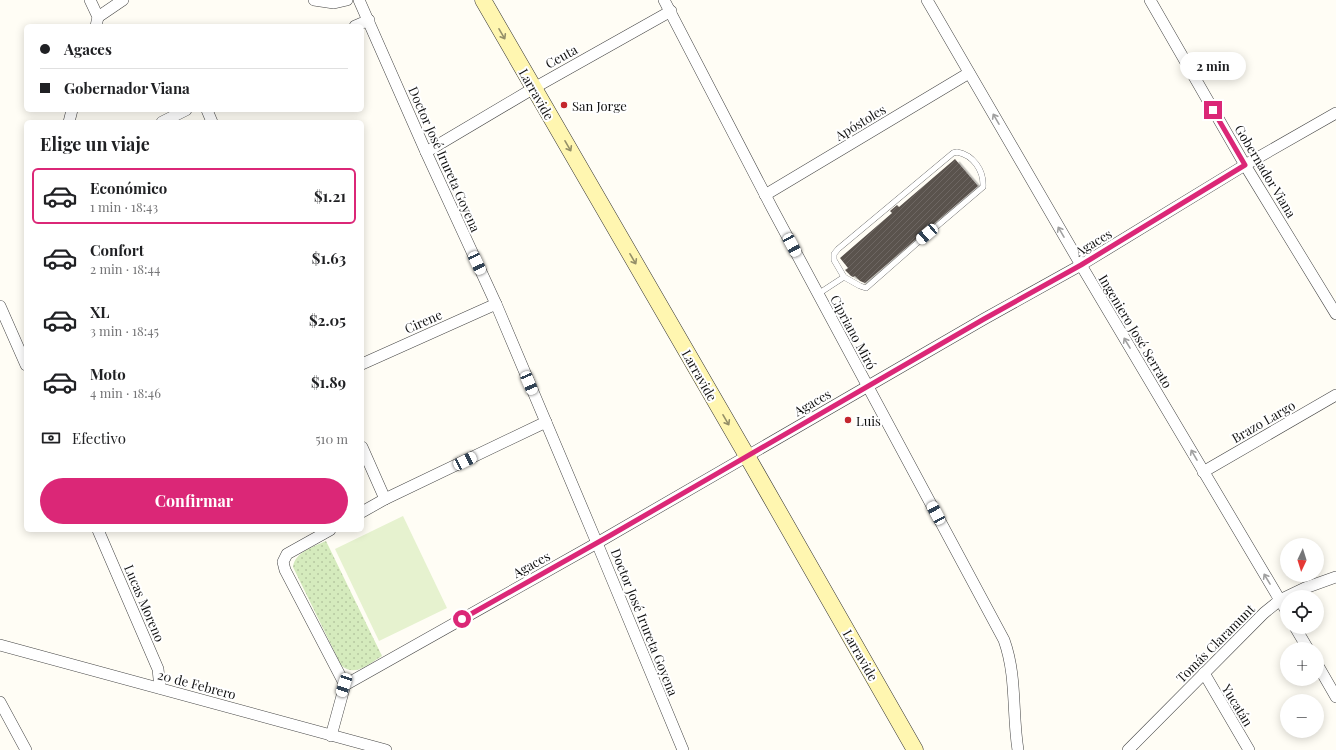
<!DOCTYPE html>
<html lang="es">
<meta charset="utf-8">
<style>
:root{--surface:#fff;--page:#f6f6f6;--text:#202124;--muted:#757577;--line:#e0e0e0;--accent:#db2777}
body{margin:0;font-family:"Playfair Display",serif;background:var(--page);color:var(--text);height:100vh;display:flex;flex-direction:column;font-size:15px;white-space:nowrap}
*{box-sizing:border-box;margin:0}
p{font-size:13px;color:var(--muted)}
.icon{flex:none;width:22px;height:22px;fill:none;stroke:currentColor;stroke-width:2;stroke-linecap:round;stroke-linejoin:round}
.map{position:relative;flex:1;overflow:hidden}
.panel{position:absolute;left:24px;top:120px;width:340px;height:412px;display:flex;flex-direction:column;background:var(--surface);border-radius:6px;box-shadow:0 2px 10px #0003}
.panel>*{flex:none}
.hud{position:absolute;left:24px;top:24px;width:340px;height:88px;border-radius:6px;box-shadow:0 2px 10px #0003;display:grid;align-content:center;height:88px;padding:0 16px;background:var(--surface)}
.needle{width:26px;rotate:184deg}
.fabs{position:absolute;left:1280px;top:538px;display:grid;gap:8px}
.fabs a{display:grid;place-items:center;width:44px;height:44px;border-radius:50%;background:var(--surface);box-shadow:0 2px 10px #0003;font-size:20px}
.end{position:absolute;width:18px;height:18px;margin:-9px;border:5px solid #db2777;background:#fff;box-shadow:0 0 0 2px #fff}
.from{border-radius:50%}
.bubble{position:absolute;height:28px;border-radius:14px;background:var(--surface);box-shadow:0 2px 10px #0003;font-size:13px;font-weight:700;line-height:28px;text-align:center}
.car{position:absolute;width:12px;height:24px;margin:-12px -6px;border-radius:5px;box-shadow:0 0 3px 1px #0007;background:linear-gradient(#fff 24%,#345 0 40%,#fff 0 76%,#345 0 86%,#fff 0)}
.hud b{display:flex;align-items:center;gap:14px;height:38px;font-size:15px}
.hud b+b{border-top:1px solid var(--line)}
.hud i{width:10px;height:10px;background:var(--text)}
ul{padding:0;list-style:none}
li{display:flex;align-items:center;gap:12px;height:56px;margin:0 8px 6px;padding:0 8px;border:2px solid transparent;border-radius:6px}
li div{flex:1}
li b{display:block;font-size:15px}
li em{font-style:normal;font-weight:700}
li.on{border-color:var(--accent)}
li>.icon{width:36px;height:36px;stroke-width:1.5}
h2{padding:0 16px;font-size:18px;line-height:48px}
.pay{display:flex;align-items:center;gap:10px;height:44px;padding:0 16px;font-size:15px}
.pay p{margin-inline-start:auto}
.cta{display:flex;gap:8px;margin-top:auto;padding:8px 16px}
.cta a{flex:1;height:46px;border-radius:24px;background:var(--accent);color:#fff;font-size:16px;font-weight:700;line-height:46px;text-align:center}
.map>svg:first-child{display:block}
.park{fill:url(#park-dots)}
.pitch{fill:#e6f2cf}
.building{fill:url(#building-hatch);filter:url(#shadow)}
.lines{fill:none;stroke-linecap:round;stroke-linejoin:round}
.lane-casing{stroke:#444;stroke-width:6}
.street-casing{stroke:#444;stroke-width:12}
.secondary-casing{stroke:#333;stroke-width:17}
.lane{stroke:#fff;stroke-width:5.5}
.street{stroke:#fff;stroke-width:11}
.secondary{stroke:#fff6b0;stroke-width:16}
.oneway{stroke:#948f68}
.oneway2{stroke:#a0a0a0}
.route{stroke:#db2777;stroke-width:5}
.poi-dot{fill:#c4262e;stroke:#fff;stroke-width:1.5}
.labels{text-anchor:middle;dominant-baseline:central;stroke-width:4;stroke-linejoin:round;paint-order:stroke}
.street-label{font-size:13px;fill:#111;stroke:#fff}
.poi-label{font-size:13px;fill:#111;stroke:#fff;text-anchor:start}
</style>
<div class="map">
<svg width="1336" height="750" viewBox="0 0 1336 750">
<defs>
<pattern id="park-dots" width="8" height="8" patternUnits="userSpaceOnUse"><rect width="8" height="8" fill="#d5ebbd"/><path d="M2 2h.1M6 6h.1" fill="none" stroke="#b6c8a1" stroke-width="1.8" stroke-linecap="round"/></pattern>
<pattern id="building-hatch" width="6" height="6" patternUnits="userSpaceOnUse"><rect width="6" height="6" fill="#5a524d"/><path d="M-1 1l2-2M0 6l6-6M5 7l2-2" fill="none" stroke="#6d6662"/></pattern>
<filter id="shadow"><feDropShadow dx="4.5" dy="2.5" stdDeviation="0" flood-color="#0004"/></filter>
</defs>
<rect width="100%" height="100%" fill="#fffdf5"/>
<path class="park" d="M 326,541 L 382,656 C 369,664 354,678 341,665 L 293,567 C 295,552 313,547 326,541 Z"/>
<path class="pitch" d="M 403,516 L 447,608 L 379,641 L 335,549 Z"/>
<path class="building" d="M 955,159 L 978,186 L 865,283 L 860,281 L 855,276 L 853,277 L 851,276 L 845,270 L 848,268 L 840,258 L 892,213 L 890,211 L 897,205 L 899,207 Z"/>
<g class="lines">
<defs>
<g id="lane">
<path d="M 957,152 C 973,155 984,170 983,187 L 916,244 L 866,288 L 860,286 L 844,277 L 834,260 L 834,254 L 838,249 L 953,153 Z"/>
<path d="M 818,294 L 844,277"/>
</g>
<g id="street">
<path d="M 90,0 L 98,17 L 96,26"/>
<path d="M 314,0 L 334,3 L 347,0"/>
<path d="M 359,0 L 426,152 L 496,304 L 597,543 L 683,750"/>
<path d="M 664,0 L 772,208 L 1004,640 C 1017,676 1012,713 1018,750"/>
<path d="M 927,0 L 1081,265 L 1287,612"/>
<path d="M 1150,0 L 1245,165 L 1336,314"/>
<path d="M 98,17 L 123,0"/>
<path d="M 355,26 L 369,20"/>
<path d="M 207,110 L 212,122"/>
<path d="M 69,122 L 72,110"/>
<path d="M 162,122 L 186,110"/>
<path d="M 426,152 L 534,88 L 671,11"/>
<path d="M 765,195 L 969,73"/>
<path d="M 0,306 L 26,365"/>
<path d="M 362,364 L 496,304"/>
<path d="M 362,447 L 385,499"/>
<path d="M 1203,472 L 1336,395"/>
<path d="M 362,512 L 385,499 L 546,422"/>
<path d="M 98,530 L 158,669 L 160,688"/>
<path d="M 330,530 L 287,554 L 283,562 L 285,570 L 345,685"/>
<path d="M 1295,627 L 1308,649"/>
<path d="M 0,645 L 386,750"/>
<path d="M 1317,664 L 1336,697"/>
<path d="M 1204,673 L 1249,750"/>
<path d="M 0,702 L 26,750"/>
<path d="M 331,736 L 345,685 L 597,543 L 984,319 L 1081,265 L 1245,165 L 1336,113"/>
<path d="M 1128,750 L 1264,613 L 1280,600 L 1305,588 L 1336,577"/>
</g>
<path id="secondary" d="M 483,0 L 747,456 L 915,750"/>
</defs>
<use href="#lane" class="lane-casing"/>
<use href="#street" class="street-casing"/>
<use href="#secondary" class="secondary-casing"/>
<use href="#lane" class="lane"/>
<use href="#street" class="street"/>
<use href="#secondary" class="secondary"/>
</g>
<defs><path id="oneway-shaft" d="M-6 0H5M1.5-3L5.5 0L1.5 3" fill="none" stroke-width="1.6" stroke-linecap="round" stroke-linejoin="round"/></defs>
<g class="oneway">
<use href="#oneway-shaft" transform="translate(502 34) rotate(60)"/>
<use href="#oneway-shaft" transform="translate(568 146) rotate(60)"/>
<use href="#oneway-shaft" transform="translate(633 259) rotate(60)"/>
<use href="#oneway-shaft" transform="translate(726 420) rotate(60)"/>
</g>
<g class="oneway2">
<use href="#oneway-shaft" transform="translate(996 119) rotate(-120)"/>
<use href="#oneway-shaft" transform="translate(1061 232) rotate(-120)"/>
<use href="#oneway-shaft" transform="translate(1127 343) rotate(-121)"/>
<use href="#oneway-shaft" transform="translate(1194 455) rotate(-120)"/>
<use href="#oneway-shaft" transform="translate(1267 579) rotate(-121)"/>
</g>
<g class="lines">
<path class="route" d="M 462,619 L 611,535 L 984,319 L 1081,265 L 1245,165 L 1213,110"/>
</g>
<g class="poi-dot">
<circle cx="564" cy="105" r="4"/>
<circle cx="848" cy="420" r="4"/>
</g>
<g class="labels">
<g class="street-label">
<text transform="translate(561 56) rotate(-29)">Ceuta</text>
<text transform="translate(537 94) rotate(60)">Larravide</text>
<text transform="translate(860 122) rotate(-31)">Apóstoles</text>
<text transform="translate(445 159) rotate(66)">Doctor José Irureta Goyena</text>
<text transform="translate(1266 171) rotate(59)">Gobernador Viana</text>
<text transform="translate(1093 242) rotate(-31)">Agaces</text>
<text transform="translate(423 321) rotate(-24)">Cirene</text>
<text transform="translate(1136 331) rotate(59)">Ingeniero José Serrato</text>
<text transform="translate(854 332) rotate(62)">Cipriano Miró</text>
<text transform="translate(700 375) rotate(60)">Larravide</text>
<text transform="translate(812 402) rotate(-30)">Agaces</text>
<text transform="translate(1263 421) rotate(-30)">Brazo Largo</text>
<text transform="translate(531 564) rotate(-29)">Agaces</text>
<text transform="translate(145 603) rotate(67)">Lucas Moreno</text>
<text transform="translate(645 622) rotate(68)">Doctor José Irureta Goyena</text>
<text transform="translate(1215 643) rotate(-45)">Tomás Claramunt</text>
<text transform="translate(861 655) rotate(60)">Larravide</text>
<text transform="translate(197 684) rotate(15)">20 de Febrero</text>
<text transform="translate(1238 705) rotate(59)">Yucatán</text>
</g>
<g class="poi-label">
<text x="572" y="105">San Jorge</text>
<text x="856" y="420">Luis</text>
</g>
</g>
</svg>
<div class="fabs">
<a><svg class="needle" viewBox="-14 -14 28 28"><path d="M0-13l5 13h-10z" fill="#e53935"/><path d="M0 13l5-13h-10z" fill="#757577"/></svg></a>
<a><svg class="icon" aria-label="locate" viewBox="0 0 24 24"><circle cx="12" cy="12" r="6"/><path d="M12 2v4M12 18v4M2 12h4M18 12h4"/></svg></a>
<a>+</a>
<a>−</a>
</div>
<i class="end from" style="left:462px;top:619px"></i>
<i class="end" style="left:1213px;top:110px"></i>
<div class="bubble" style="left:1180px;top:52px;width:66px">2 min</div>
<i class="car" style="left:927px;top:234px;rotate:229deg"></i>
<i class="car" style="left:792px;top:245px;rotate:152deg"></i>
<i class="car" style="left:477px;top:263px;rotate:155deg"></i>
<i class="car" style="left:529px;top:383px;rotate:157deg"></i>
<i class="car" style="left:465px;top:461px;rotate:64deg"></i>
<i class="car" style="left:936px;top:513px;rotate:332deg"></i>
<i class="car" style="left:344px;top:685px;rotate:198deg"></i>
<div class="hud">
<b><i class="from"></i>Agaces</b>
<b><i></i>Gobernador Viana</b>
</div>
<section class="panel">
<h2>Elige un viaje</h2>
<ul>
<li class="on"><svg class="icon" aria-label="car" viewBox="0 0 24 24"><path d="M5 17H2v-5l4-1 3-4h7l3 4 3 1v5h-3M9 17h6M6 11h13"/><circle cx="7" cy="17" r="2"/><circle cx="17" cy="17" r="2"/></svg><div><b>Económico</b><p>1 min · 18:43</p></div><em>$1.21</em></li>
<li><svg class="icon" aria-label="car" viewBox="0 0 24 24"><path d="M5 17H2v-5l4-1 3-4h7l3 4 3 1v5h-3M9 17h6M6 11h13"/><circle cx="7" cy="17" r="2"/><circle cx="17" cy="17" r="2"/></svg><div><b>Confort</b><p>2 min · 18:44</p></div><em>$1.63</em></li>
<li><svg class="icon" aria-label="car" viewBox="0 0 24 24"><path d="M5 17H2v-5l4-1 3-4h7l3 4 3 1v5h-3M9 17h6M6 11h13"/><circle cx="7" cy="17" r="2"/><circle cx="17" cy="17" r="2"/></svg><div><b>XL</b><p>3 min · 18:45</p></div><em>$2.05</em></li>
<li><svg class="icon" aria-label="car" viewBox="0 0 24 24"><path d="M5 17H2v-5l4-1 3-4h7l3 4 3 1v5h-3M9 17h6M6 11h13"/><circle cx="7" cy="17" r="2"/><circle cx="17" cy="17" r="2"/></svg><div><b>Moto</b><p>4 min · 18:46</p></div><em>$1.89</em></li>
</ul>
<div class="pay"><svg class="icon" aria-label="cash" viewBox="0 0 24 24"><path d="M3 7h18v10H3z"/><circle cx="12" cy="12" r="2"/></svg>Efectivo<p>510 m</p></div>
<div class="cta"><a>Confirmar</a></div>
</section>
</div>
